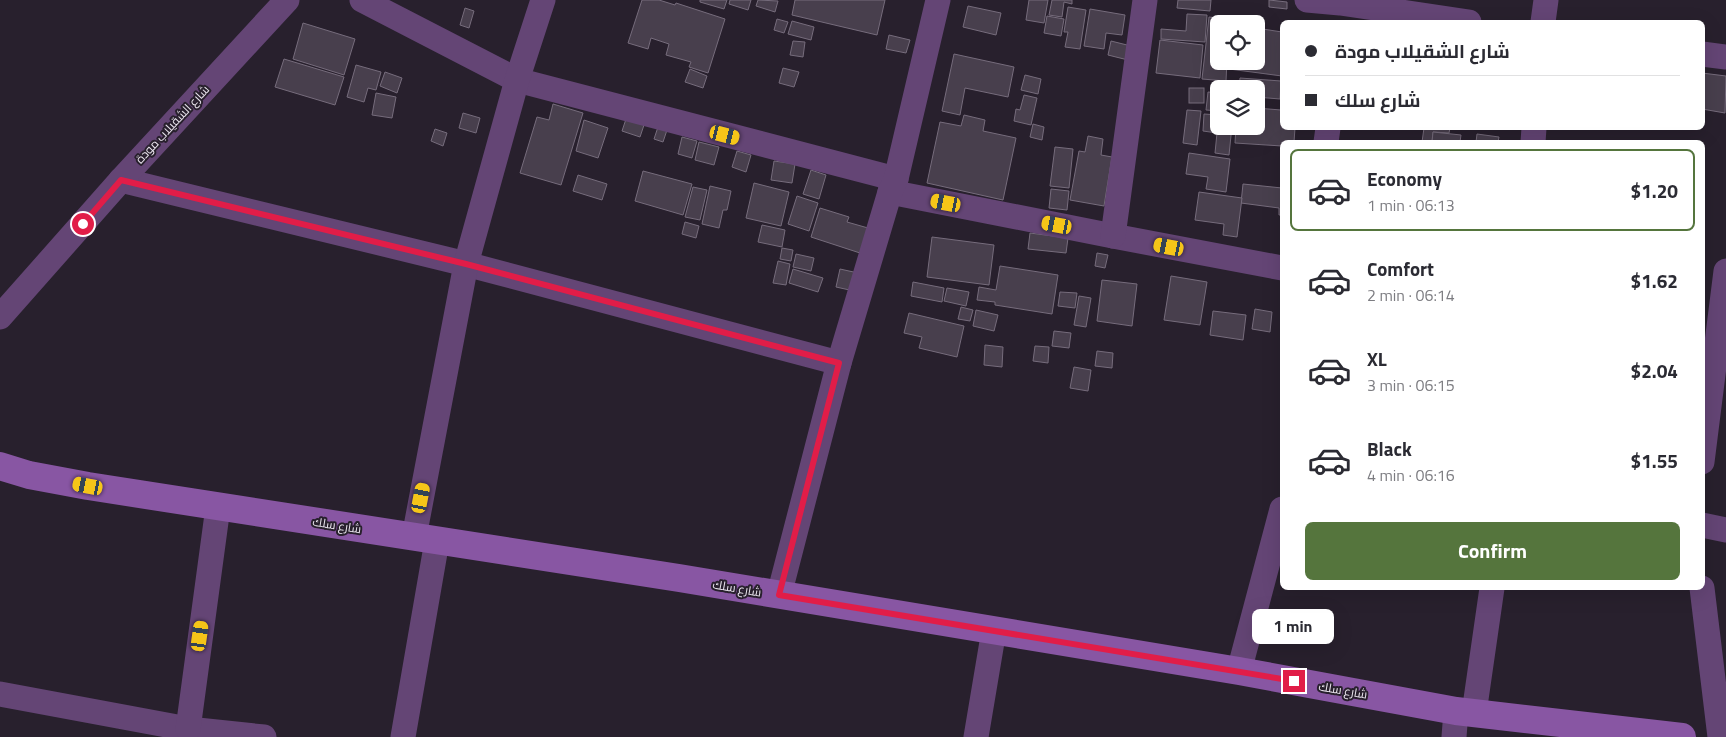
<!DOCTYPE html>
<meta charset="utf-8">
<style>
:root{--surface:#fff;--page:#f2f2f3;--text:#2b2b33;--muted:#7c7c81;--line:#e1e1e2;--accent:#55753d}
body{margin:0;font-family:"Titillium Web",Cairo,sans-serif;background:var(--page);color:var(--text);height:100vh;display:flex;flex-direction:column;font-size:19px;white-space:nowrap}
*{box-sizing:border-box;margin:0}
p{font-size:16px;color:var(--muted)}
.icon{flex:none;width:28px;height:28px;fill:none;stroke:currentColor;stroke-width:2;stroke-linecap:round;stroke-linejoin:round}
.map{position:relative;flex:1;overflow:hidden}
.side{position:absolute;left:1280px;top:140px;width:425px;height:450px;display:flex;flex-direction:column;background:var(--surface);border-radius:8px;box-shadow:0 5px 20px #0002}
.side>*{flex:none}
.banner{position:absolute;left:1280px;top:20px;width:425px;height:110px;border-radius:8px;box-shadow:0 5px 20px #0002;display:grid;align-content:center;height:110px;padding:0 25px;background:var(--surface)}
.controls{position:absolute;left:1210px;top:15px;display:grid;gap:10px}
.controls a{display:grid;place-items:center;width:55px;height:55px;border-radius:8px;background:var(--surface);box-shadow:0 5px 20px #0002;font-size:25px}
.end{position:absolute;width:22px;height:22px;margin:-11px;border:6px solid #e11d48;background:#fff;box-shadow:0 0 0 2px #fff}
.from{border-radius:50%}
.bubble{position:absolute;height:35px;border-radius:8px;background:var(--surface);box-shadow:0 5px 20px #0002;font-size:16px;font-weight:700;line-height:35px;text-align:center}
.car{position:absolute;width:15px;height:30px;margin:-15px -8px;border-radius:6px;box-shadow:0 0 4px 1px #0007;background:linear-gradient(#f5c518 24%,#345 0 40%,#f5c518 0 76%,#345 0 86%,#f5c518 0)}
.banner b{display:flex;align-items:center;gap:18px;height:48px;font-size:19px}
.banner b+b{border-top:1px solid var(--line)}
.banner i{width:12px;height:12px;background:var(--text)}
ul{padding:9px 0 0;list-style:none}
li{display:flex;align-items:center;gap:15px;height:82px;margin:0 10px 8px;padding:0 15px;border:2px solid transparent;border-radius:8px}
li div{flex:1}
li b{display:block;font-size:19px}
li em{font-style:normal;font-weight:700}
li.selected{border-color:var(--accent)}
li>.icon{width:45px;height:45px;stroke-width:1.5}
.action{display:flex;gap:10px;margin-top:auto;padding:10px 25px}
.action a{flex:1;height:58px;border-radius:8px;background:var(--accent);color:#fff;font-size:20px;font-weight:700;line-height:58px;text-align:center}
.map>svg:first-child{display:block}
.building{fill:#483f4d;stroke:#766c7c}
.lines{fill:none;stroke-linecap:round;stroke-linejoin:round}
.street{stroke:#644575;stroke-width:25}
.secondary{stroke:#8856a3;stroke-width:28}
.route{stroke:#e11d48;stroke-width:6}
.labels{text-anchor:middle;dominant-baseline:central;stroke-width:4;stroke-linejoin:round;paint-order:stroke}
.street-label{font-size:12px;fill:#ede8f1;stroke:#28202d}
</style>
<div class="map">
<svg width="1726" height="737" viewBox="0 0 1726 737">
<rect width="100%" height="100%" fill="#28202d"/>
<g class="building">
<path d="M 642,0 L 659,0 L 675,5 L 676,3 L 725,19 L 708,73 L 689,67 L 691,62 L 666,55 L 669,44 L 651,38 L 648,49 L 628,43 Z"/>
<path d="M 700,0 L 727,0 L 724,9 L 700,2 Z"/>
<path d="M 730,0 L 751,0 L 748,10 L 729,4 Z"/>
<path d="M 758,0 L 778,1 L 775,12 L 756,6 Z"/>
<path d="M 795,0 L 885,0 L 877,35 L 792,15 Z"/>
<path d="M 1029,0 L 1048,0 L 1044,23 L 1026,20 Z"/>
<path d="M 1052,0 L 1072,0 L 1072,4 L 1064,2 L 1062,17 L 1049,15 Z"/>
<path d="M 1178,0 L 1211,0 L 1210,11 L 1177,8 Z"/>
<path d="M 1269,0 L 1287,2 L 1287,9 L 1269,7 Z"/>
<path d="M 968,6 L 1001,13 L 996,35 L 963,27 Z"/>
<path d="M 1068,7 L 1086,10 L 1080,49 L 1065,47 L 1068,32 L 1064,32 Z"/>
<path d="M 465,8 L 474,11 L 469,28 L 460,25 Z"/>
<path d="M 1090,9 L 1125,15 L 1122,35 L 1106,33 L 1104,49 L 1084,46 Z"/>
<path d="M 1187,14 L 1207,15 L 1205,42 L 1161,39 L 1161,29 L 1186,31 Z"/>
<path d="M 1047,16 L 1064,19 L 1061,36 L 1044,33 Z"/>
<path d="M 1209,17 L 1219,18 L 1217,34 L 1219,34 L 1219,61 L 1227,61 L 1226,81 L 1202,79 Z"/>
<path d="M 777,19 L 788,22 L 784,33 L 774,30 Z"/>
<path d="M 792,21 L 814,27 L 811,40 L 788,34 Z"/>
<path d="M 303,23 L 355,39 L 344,75 L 293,59 Z"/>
<path d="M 1256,28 L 1282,32 L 1282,76 L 1229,69 L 1230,61 L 1256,61 Z"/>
<path d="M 889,35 L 910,40 L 906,53 L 886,49 Z"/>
<path d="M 1160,40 L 1203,45 L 1200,78 L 1156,73 Z"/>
<path d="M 793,41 L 805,42 L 803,57 L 790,55 Z"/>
<path d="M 1111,41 L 1131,46 L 1128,60 L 1108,55 Z"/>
<path d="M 954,54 L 1014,67 L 1008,97 L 965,88 L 960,115 L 942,111 Z"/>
<path d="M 284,59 L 344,77 L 335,105 L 275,87 Z"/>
<path d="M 356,65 L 381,72 L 376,90 L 368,88 L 364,102 L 347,97 Z"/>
<path d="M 783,68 L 799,72 L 794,87 L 779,83 Z"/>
<path d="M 690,69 L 707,76 L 703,88 L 685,82 Z"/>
<path d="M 385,72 L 402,78 L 397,93 L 380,86 Z"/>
<path d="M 1702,73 L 1726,76 L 1725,113 L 1702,109 Z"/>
<path d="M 1025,75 L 1041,79 L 1038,94 L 1021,90 Z"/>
<path d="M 1240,78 L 1281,81 L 1280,99 L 1256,97 L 1256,89 L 1239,89 Z"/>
<rect x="1189" y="88" width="15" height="15"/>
<path d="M 1208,92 L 1219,93 L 1219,126 L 1232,126 L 1229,155 L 1215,153 L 1217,133 L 1203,131 L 1204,114 L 1218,115 L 1219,111 L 1206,110 Z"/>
<path d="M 376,93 L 396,97 L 392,118 L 372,115 Z"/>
<path d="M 1024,95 L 1037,98 L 1031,125 L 1014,121 L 1016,109 L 1020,110 Z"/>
<path d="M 1281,101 L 1282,128 L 1295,128 L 1294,142 L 1282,142 L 1282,146 L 1235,143 L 1236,126 L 1256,126 L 1256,108 L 1281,110 Z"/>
<path d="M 553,104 L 583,113 L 561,185 L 520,173 L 537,117 L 549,120 Z"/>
<path d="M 1187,110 L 1201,111 L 1197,145 L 1183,143 Z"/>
<path d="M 463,113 L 480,118 L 476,133 L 459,128 Z"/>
<path d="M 964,115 L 985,120 L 983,131 L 1016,138 L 1003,200 L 927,183 L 940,122 L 961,126 Z"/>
<path d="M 626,119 L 644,125 L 640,137 L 622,131 Z"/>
<path d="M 584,120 L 608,128 L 598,158 L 576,151 Z"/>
<path d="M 1033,124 L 1044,127 L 1042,140 L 1030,137 Z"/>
<path d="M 658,127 L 667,130 L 663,142 L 654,139 Z"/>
<path d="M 1424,128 L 1450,128 L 1449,133 L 1433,132 L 1432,142 L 1422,142 Z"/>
<path d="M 435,129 L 447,133 L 443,146 L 431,141 Z"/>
<path d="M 1433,132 L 1461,135 L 1460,142 L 1432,142 Z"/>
<path d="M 1477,134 L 1499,137 L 1498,142 L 1476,142 Z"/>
<path d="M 1088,136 L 1103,139 L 1101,155 L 1112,157 L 1104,206 L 1070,200 L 1079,151 L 1085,152 Z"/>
<path d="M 682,137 L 697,141 L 692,158 L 678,154 Z"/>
<path d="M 699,142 L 719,147 L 714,165 L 695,160 Z"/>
<path d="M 1055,147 L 1073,149 L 1069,188 L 1050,186 Z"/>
<path d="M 737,151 L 751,155 L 746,172 L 732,167 Z"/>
<path d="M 1189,153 L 1230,159 L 1226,192 L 1206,189 L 1208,177 L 1186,174 Z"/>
<path d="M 774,161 L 795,164 L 792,183 L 771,180 Z"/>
<path d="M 811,170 L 826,175 L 819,199 L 803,194 Z"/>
<path d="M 643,171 L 692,184 L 683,215 L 635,201 Z"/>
<path d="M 578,175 L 607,184 L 602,200 L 573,191 Z"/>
<path d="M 754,183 L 789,192 L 781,226 L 746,218 Z"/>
<path d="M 1243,184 L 1282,188 L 1282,215 L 1279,215 L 1279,208 L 1241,203 Z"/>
<path d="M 710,186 L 731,191 L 727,210 L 723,210 L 719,228 L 702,224 Z"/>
<path d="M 693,187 L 707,190 L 700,220 L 685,217 Z"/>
<path d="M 1051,189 L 1069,191 L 1067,210 L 1049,208 Z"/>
<path d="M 1199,192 L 1242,198 L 1237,237 L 1223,235 L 1224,224 L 1195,220 Z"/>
<path d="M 797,196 L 818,203 L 809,231 L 788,224 Z"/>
<path d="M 820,208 L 849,217 L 847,222 L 868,228 L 860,253 L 811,237 Z"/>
<path d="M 685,222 L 699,226 L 696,238 L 682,234 Z"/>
<path d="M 762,225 L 785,230 L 782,247 L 758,242 Z"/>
<path d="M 1030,233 L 1068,238 L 1066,253 L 1028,249 Z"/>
<path d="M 932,237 L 994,245 L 989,285 L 927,277 Z"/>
<path d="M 782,248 L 793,250 L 791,261 L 780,259 Z"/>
<path d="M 1097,253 L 1108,255 L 1105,268 L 1095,266 Z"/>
<path d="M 796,254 L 814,258 L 811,271 L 793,267 Z"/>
<path d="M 778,261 L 790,264 L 786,285 L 773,283 Z"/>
<path d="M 1000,266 L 1058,275 L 1052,314 L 995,305 L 995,302 L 977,300 L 979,287 L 996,290 Z"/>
<path d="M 793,269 L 823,278 L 818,292 L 789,283 Z"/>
<path d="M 840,269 L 858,273 L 854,291 L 836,287 Z"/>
<path d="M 1171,276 L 1207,282 L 1200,325 L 1164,320 Z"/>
<path d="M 1102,280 L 1137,284 L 1132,326 L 1097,321 Z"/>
<path d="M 913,282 L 944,288 L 942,302 L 911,296 Z"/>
<path d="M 947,288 L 969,292 L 966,306 L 944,301 Z"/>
<path d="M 1060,292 L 1077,293 L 1075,308 L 1058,306 Z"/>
<path d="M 1079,296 L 1091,298 L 1086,327 L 1074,325 Z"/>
<path d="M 961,307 L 973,310 L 970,321 L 958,319 Z"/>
<path d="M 1255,309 L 1272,312 L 1270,332 L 1252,329 Z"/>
<path d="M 976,310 L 998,315 L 994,331 L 973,326 Z"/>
<path d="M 1213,311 L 1246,315 L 1243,340 L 1210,335 Z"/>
<path d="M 909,313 L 964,326 L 957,357 L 919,348 L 922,337 L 904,333 Z"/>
<path d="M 1054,331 L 1071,333 L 1069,348 L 1052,346 Z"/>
<path d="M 985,345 L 1003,347 L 1002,367 L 984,365 Z"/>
<path d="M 1035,346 L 1049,347 L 1048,363 L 1033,361 Z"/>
<path d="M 1097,351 L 1113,353 L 1112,368 L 1095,366 Z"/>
<path d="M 1074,367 L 1091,370 L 1088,391 L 1070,388 Z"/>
</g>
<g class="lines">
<g class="street">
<path d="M 362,0 L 517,80 L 896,179"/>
<path d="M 1307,0 L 1340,3 L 1469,22"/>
<path d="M 1543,22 L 1546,0"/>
<path d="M 1702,54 L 1726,57"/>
<path d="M 1326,142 L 1328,128"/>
<path d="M 1533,142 L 1534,128"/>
<path d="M 121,180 L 466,264 L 839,363"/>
<path d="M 890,192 L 1113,236 L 1282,268"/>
<path d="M 1113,236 L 1145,0"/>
<path d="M 0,317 L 121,180 L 287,0"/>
<path d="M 1702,462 L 1726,271"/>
<path d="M 1702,525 L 1726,530"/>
<path d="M 414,537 L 466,264 L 517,80 L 543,0"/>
<path d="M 1702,588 L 1720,737"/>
<path d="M 779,595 L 839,363 L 890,192 L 896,179 L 938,0"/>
<path d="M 1239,671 L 1282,509"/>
<path d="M 0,694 L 188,729 L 264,737"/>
<path d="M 1474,713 L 1492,588"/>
<path d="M 188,729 L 218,507"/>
<path d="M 403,737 L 437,541"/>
<path d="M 976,737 L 994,630"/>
<path d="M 1454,737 L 1456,711"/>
</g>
<path class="secondary" d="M 0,466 L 29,475 L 88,486 L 679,578 L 1239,671 L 1456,711 L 1682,737"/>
</g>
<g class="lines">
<path class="route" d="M 83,224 L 121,180 L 466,264 L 839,363 L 779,595 L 1294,681"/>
</g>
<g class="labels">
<g class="street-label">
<text transform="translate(172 124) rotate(-47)">شارع الشقيلاب مودة</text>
<text transform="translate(337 525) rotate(9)">شارع سلك</text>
<text transform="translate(737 588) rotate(10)">شارع سلك</text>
<text transform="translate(1343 690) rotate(10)">شارع سلك</text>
</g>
</g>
</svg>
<div class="controls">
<a><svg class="icon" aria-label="locate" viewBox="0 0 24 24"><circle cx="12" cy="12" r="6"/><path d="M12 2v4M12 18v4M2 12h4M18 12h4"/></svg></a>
<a><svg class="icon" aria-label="layers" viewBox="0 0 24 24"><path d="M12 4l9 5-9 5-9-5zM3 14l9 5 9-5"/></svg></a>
</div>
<i class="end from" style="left:83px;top:224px"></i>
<i class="end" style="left:1294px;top:681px"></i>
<div class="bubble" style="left:1252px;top:609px;width:82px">1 min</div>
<i class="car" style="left:725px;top:135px;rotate:104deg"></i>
<i class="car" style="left:946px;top:203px;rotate:281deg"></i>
<i class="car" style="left:1057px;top:225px;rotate:281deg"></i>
<i class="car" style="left:1169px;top:247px;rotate:281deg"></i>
<i class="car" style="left:88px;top:486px;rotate:281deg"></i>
<i class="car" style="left:421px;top:498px;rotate:11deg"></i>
<i class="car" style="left:200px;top:636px;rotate:8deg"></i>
<div class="banner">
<b><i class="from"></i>شارع الشقيلاب مودة</b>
<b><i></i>شارع سلك</b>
</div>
<section class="side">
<ul>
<li class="selected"><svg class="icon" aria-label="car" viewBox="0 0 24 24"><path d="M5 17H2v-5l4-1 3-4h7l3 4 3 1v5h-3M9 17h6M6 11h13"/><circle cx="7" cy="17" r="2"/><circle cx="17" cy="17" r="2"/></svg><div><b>Economy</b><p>1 min · 06:13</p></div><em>$1.20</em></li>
<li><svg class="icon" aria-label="car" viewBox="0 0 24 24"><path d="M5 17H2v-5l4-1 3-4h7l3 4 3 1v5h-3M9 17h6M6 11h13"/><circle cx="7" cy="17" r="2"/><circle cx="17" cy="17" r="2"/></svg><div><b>Comfort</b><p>2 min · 06:14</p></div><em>$1.62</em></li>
<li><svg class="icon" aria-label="car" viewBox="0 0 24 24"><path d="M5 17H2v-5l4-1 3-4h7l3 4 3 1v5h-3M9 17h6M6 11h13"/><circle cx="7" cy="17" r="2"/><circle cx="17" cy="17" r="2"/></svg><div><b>XL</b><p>3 min · 06:15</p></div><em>$2.04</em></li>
<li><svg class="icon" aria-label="car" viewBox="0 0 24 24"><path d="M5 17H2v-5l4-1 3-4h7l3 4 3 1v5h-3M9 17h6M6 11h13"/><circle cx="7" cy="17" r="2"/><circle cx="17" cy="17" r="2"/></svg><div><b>Black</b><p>4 min · 06:16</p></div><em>$1.55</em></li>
</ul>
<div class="action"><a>Confirm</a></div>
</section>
</div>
